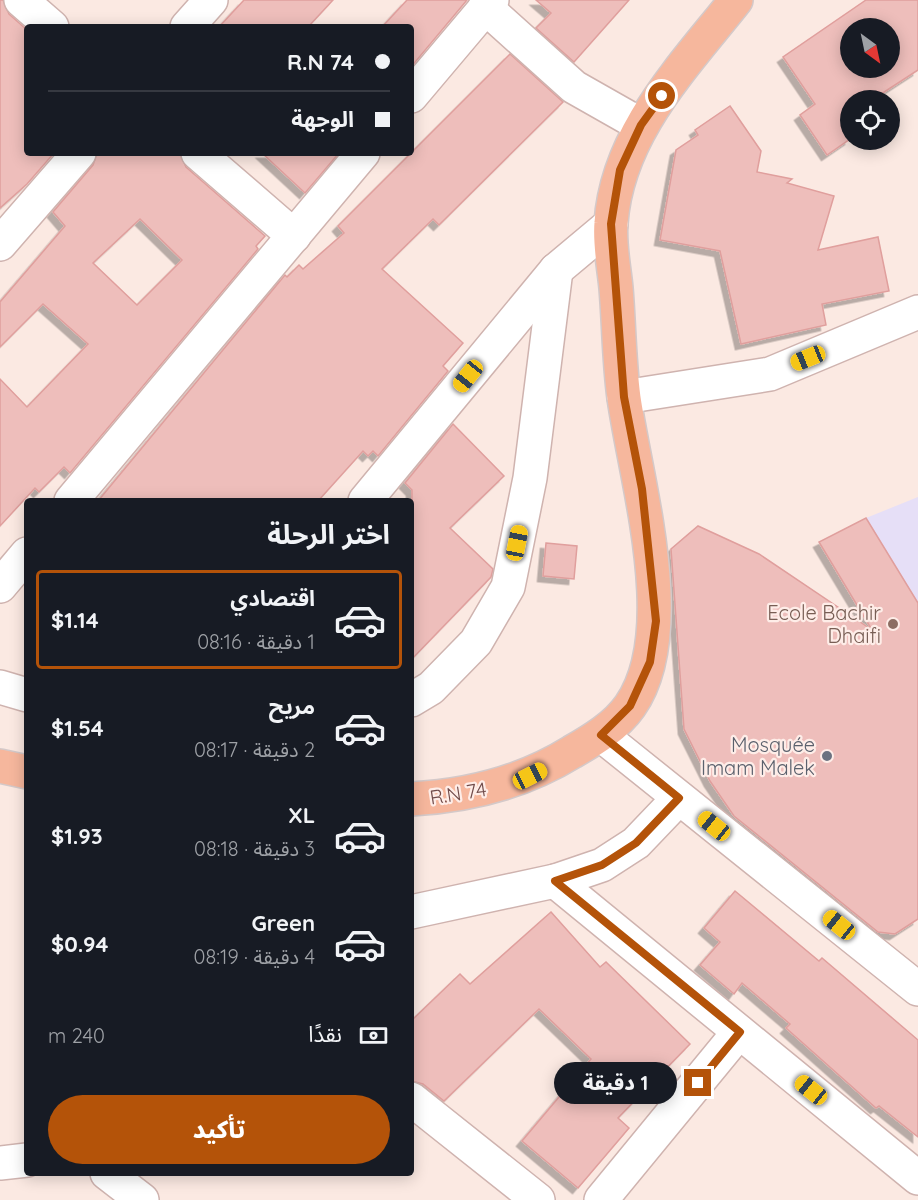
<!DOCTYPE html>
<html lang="ar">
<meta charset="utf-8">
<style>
:root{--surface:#171b24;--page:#20242c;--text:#f1f3f6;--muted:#9ea1a6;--line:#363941;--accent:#b45309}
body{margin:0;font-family:Quicksand,"Noto Sans Arabic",sans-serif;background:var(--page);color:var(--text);direction:rtl;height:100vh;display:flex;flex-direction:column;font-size:22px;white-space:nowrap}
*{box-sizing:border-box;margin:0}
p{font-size:20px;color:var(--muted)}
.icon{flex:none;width:33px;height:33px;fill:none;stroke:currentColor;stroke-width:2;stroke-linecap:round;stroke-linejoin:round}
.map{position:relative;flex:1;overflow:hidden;direction:ltr}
.side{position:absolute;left:24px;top:498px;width:390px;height:678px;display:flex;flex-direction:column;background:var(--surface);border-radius:6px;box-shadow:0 3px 15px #0003;direction:rtl}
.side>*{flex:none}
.hud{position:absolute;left:24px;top:24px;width:390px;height:132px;border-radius:6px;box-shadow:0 3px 15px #0003;direction:rtl;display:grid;align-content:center;height:132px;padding:0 24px;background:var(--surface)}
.needle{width:39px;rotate:147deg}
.tools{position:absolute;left:840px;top:18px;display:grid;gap:12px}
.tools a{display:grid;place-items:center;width:60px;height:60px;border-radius:50%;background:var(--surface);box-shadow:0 3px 15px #0003;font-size:30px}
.end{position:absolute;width:27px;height:27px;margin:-14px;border:8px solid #b45309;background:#fff;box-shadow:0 0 0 3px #fff}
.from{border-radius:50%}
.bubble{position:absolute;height:42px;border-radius:21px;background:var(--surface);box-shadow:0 3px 15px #0003;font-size:20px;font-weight:800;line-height:42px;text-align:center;direction:rtl}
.car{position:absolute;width:18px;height:36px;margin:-18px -9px;border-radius:8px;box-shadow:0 0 4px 2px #0007;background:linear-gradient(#f5c518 24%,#345 0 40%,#f5c518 0 76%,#345 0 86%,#f5c518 0)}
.hud b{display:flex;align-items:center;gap:21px;height:57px;font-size:22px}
.hud b+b{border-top:2px solid var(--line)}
.hud i{width:15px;height:15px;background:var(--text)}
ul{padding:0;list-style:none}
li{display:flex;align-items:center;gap:18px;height:99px;margin:0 12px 9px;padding:0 12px;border:3px solid transparent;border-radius:6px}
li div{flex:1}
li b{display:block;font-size:22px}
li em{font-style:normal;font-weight:800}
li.current{border-color:var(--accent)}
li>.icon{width:54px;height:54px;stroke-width:1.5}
h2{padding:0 24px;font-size:27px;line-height:72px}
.pay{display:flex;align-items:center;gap:15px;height:66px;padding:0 24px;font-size:22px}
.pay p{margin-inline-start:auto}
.cta{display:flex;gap:12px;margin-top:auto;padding:12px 24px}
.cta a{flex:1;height:69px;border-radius:36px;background:var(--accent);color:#fff;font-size:24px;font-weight:800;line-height:69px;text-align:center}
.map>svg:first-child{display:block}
.education{fill:#e6dff7}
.building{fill:#eebebb;stroke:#e09f9d;stroke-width:1.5;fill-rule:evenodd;filter:url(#shadow)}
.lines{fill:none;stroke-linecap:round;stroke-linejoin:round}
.minor-casing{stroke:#cfb3af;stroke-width:36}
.primary-casing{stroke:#d4c9c9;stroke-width:36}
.minor{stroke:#fff;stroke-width:33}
.primary{stroke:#f6b79d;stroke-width:33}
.route{stroke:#b45309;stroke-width:8}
.education-dot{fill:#8d6e63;stroke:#feede8;stroke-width:2}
.worship-dot{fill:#6b7280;stroke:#feede8;stroke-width:2}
.labels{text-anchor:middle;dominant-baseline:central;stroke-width:4.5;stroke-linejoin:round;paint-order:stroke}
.education-label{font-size:20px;fill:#785e54;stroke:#feede8;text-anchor:end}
.worship-label{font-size:20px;fill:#5b616d;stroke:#feede8;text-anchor:end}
.street-label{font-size:20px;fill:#704b4a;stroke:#feede8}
</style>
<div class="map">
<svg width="918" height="1200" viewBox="0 0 918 1200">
<defs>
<filter id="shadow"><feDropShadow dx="-5.5" dy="5.5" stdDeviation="0" flood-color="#0004"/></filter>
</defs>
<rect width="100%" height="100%" fill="#fbe9e2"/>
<path class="education" d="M 918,497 L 918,706 L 819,542 L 866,518 Z"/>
<g class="building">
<path d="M 0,0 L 3,0 L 9,14 L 27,30 L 27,153 L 54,153 L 27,184 L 0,208 Z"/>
<path d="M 244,0 L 333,0 L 308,27 L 219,27 Z"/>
<path d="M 407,0 L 467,0 L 411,67 L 411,27 L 382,27 Z"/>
<path d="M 536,0 L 629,0 L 574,62 L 536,28 L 551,13 Z"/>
<path d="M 866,0 L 918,0 L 918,70 L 872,100 L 850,100 L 850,139 L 827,155 L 800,115 L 815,104 L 783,57 ZM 850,28 L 890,28 L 890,68 L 850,68 Z"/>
<path d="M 510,54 L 563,102 L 439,225 L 433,219 L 382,269 L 463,343 L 443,366 L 448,371 L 378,456 L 373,451 L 368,456 L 363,451 L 318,501 L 98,501 L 285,275 L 287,277 L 299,265 L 303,269 L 344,233 L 338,226 Z"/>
<path d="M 730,106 L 761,151 L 757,172 L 792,179 L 787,183 L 834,196 L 818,250 L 878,237 L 889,291 L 822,304 L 826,325 L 741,344 L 720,251 L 660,240 L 676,150 L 698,135 L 695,130 Z"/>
<path d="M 97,153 L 180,153 L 186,167 L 265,236 L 256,246 L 258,249 L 70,473 L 64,467 L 39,492 L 35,488 L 0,526 L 0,379 L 27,407 L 88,344 L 43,304 L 0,347 L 0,302 L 65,226 L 53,212 L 93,165 ZM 140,219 L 182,260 L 137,305 L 93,263 Z"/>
<path d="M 262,153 L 339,153 L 305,193 Z"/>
<path d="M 453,424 L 504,476 L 450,528 L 493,569 L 491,577 L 411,660 L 412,490 L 405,483 Z"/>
<path d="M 866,518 L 918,603 L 918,919 L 895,934 L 878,932 L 734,816 L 710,781 L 684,729 L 671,549 L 698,526 L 759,554 L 872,630 L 819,542 Z"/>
<path d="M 546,543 L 577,546 L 574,579 L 543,576 Z"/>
<path d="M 735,891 L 819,961 L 822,958 L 918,1040 L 918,1137 L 879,1106 L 876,1108 L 786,1028 L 790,1024 L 742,983 L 734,994 L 700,965 L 720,942 L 704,928 Z"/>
<path d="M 551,912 L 600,967 L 606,962 L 690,1044 L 618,1118 L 629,1128 L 578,1188 L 522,1141 L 591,1059 L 539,1009 L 444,1101 L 423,1084 L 411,1081 L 411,1021 L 460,974 L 470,984 Z"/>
</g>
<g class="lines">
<defs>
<g id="minor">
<path d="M 21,0 L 52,27"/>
<path d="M 485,7 L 574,87 L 641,125"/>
<path d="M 187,27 L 211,0"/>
<path d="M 411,96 L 492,0"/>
<path d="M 198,153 L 294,236"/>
<path d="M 0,244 L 79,153"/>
<path d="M 624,397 L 770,374 L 918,312"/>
<path d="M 71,501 L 363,153"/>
<path d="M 365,501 L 556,270 L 611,224"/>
<path d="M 0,586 L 27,554"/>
<path d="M 0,687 L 27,695"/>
<path d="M 411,700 L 431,688 L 476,642 L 508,587 L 530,478 L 556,270"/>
<path d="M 601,735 L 918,989"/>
<path d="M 555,881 L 918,1178"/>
<path d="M 411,912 L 555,881 L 602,865 L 636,843 L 679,798"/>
<path d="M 411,1099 L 538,1200"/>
<path d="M 0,1163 L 27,1160"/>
<path d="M 107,1173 L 142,1200"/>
<path d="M 601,1200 L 739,1032"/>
</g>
<g id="primary">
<path d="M 0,766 L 27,772"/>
<path d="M 411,799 C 469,796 522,783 572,752 C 593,740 616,726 630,706 C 682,632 636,482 624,398 C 619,361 619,324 616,288 C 614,267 609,244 611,223 C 617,134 683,67 736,0"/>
</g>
</defs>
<use href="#minor" class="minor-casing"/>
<use href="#primary" class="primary-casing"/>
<use href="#minor" class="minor"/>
<use href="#primary" class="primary"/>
</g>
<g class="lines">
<path class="route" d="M 662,96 L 641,125 L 620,170 L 611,224 L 624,397 L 642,489 L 656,621 L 650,662 L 630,706 L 601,735 L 679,798 L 636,843 L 602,865 L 555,881 L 740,1032 L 698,1083"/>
</g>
<circle class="education-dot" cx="893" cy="624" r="6"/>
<circle class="worship-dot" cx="827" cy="756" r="6"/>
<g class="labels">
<g class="education-label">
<text x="881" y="612">Ecole Bachir<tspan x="881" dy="23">Dhaifi</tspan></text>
</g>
<g class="worship-label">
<text x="815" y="744">Mosquée<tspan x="815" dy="23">Imam Malek</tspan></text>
</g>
<g class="street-label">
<text transform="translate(458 793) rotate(-9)">R.N 74</text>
</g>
</g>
</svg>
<div class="tools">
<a><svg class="needle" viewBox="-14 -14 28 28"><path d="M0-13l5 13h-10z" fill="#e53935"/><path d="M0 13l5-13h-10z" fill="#9ea1a6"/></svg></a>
<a><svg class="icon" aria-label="locate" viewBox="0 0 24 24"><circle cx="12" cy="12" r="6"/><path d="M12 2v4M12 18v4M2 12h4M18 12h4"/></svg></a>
</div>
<i class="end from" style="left:662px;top:96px"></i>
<i class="end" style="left:698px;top:1083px"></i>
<div class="bubble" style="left:554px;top:1062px;width:123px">1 دقيقة</div>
<i class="car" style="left:808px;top:358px;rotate:248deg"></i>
<i class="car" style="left:468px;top:376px;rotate:219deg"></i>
<i class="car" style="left:517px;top:543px;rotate:11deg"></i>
<i class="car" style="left:530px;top:776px;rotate:63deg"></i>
<i class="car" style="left:714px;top:826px;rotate:309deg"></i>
<i class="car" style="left:839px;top:925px;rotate:309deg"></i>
<i class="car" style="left:811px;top:1090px;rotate:309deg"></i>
<div class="hud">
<b><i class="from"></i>R.N 74</b>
<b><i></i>الوجهة</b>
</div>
<section class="side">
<h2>اختر الرحلة</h2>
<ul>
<li class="current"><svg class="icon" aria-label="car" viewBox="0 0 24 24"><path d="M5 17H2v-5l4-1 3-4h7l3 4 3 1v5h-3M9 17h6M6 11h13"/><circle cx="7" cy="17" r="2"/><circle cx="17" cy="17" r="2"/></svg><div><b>اقتصادي</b><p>1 دقيقة · 08:16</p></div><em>$1.14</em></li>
<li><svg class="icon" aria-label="car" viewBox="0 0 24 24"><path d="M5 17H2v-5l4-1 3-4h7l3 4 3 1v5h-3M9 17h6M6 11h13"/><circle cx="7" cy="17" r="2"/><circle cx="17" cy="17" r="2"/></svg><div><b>مريح</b><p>2 دقيقة · 08:17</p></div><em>$1.54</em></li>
<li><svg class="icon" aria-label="car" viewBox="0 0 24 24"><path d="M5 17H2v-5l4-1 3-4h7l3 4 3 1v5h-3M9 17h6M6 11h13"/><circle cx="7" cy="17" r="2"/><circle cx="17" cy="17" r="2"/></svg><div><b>XL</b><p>3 دقيقة · 08:18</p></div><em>$1.93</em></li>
<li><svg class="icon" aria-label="car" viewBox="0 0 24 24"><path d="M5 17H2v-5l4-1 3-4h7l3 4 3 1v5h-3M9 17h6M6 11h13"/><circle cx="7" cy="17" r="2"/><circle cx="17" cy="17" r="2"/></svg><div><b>Green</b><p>4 دقيقة · 08:19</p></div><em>$0.94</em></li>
</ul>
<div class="pay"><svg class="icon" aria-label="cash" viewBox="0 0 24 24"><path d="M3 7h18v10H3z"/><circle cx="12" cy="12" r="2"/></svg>نقدًا<p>240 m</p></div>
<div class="cta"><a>تأكيد</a></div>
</section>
</div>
